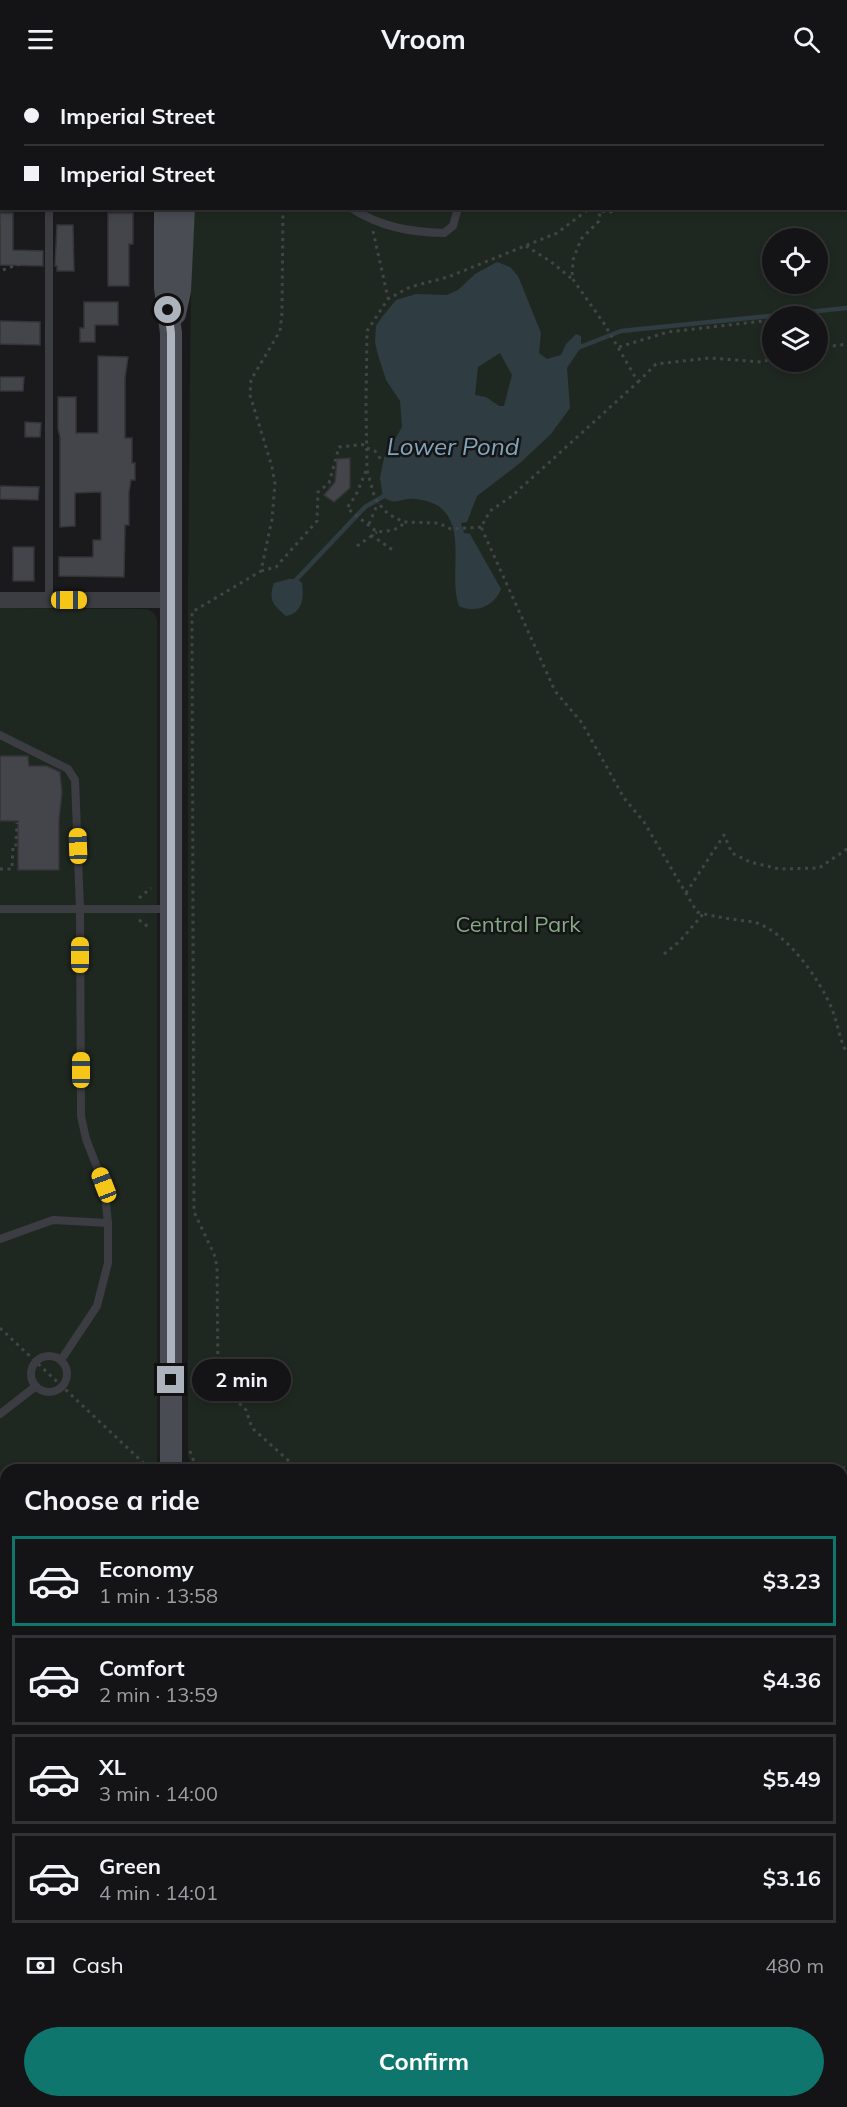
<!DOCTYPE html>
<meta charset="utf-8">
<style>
:root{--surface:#141416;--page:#212123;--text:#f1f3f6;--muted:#9d9ea1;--line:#333335;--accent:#0f766e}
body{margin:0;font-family:Mulish,sans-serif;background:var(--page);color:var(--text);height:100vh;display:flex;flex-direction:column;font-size:22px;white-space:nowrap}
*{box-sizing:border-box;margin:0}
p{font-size:20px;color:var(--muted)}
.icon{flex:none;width:33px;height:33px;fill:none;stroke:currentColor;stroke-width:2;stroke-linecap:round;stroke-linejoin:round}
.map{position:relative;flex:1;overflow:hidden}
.sheet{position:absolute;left:0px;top:1386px;width:848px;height:644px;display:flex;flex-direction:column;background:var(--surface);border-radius:18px 18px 0 0;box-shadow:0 3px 9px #0003,0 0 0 2px var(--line)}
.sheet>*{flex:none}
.guide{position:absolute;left:0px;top:0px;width:848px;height:132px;box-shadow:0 3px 9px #0003,0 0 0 2px var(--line);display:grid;align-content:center;height:132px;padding:0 24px;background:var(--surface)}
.buttons{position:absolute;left:762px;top:150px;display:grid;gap:12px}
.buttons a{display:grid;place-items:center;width:66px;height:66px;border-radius:50%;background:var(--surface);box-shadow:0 3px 9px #0003,0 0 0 2px var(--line);font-size:30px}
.end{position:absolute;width:27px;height:27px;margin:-14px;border:8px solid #acb3bd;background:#111;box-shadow:0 0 0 3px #111}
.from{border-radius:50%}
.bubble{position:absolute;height:42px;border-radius:21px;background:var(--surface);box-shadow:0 3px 9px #0003,0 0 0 2px var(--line);font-size:20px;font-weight:700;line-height:42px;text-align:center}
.car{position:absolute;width:18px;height:36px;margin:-18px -9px;border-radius:8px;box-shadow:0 0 4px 2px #0007;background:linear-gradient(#f5c518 24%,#345 0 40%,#f5c518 0 76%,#345 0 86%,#f5c518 0)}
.guide b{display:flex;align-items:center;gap:21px;height:57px;font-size:22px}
.guide b+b{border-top:2px solid var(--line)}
.guide i{width:15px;height:15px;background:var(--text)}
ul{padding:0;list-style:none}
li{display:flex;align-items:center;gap:18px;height:90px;margin:0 12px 9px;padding:0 12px;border:3px solid var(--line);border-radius:0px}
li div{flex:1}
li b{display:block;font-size:22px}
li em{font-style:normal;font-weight:700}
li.active{border-color:var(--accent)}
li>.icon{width:54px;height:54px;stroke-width:1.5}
h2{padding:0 24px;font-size:27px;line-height:72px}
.pay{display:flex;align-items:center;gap:15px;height:66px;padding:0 24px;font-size:22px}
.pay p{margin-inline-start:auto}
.action{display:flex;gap:12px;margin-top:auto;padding:12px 24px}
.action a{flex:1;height:69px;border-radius:36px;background:var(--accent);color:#fff;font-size:24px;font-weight:700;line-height:69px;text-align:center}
header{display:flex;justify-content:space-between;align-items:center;height:78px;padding:0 24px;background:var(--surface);font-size:27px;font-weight:700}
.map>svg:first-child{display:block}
.green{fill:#1f2820;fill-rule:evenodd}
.water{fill:#2f3c42;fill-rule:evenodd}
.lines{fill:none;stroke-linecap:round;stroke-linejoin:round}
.stream{stroke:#2f3c42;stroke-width:4.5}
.building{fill:#44454a;stroke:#343539;stroke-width:1.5}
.path{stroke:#414449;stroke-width:3;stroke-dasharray:3 4.5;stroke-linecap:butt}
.service{stroke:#3b3d42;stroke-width:8}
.minor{stroke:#3b3d42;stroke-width:16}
.tertiary{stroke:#3b3d42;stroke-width:21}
.secondary{stroke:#494c52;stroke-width:22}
.route{stroke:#acb3bd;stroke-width:8}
.labels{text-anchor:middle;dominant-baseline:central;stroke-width:5;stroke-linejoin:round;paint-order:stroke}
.park-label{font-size:22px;fill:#85a982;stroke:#151518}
.water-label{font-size:24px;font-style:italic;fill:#82a6b9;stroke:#151518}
</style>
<header><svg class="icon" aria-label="menu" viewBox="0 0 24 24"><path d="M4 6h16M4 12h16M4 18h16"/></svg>Vroom<svg class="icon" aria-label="search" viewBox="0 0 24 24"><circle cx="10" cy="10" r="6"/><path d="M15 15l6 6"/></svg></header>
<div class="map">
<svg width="847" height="2029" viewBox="0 0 847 2029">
<rect width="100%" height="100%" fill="#1a1a1d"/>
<g class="green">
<path d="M 200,0 L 847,0 L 847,1398 L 842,1398 L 842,1392 L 194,1392 L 191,1389 L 188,1377 L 188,508 L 191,195 L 195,131 L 846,130 L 846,2 L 200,2 ZM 772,160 L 818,160 L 818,206 L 772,206 ZM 772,238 L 818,238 L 818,284 L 772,284 Z"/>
<path d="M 0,530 L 147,531 L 154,535 L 157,542 L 157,1384 L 155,1392 L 6,1392 L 6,1403 L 0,1404 Z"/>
</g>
<g class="water">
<path d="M 497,184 L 510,189 L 518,198 L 541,255 L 539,275 L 547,281 L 561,277 L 566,266 L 576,256 L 581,258 L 581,269 L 567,290 L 570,330 L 551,356 L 520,385 L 477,418 L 467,444 L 461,445 L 464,455 L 470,456 L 501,511 C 495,528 475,536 459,528 C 448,498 467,453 441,430 C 434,424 418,420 409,421 C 397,422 396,427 383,419 L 380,400 L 384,380 L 402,349 L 400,323 L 386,302 L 378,277 L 375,264 L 376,248 L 382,239 L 396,222 L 416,216 L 447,217 L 458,212 L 475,196 ZM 500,275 L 512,297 L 504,328 L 499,328 L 486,319 L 475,317 L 478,289 Z"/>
<path d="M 289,501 L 297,501 L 302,505 C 304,519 303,535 286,538 C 273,527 268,522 274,505 Z"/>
</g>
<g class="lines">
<g class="stream">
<path d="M 575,271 L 621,253 L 847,230"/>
<path d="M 295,503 L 365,429 L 389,415"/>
</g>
</g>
<g class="building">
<path d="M 0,135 L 13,135 L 13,172 L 43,173 L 43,188 L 0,187 Z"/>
<path d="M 108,135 L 133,135 L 133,166 L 129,166 L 129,208 L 108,208 Z"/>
<path d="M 57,147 L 73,147 L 74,193 L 57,193 L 57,188 L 55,188 Z"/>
<path d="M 84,224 L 118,224 L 118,247 L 95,247 L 95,264 L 80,264 L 80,250 L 84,250 Z"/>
<path d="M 0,243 L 40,244 L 40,267 L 0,266 Z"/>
<path d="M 98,278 L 128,279 L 125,300 L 125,360 L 132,360 L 132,385 L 135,385 L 135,402 L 131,402 L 129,414 L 129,447 L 125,447 L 124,499 L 59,498 L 59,479 L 93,479 L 93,462 L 101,462 L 101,414 L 75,415 L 75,448 L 60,449 L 60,359 L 58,351 L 58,319 L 76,319 L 76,355 L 98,355 Z"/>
<path d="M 0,299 L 24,299 L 23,313 L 0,313 Z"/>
<path d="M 25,344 L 41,345 L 40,359 L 25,359 Z"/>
<path d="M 350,380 L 350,410 L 334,424 L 324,417 L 335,404 L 337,381 Z"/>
<path d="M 0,408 L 39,409 L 38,422 L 0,421 Z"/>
<rect x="13" y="469" width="21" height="34"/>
<path d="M 0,678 L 28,678 L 29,688 L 47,688 L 60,694 L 62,715 L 59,741 L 59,792 L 18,792 L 18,743 L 0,743 Z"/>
</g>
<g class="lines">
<g class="path">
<path d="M 288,0 L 288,2"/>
<path d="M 484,0 L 485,2"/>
<path d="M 707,0 L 708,2"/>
<path d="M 636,2 L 637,0"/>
<path d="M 846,17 L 847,16"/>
<path d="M 283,130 L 282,235 L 280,253 L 251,302 L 250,317 L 272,389 L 275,406 L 272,441 L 261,493 L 192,534 L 194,1134 L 214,1176 L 217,1188 L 218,1297 L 223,1309 L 246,1332 L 252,1350 L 299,1392"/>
<path d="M 619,130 L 611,134 L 600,133 L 599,143 L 581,161 L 573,182 L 572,200 L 605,247 L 638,304 L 512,418 L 490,433 L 481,449 L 555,613 L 582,645 L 624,720 L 644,744 L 697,834 C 711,838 724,840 738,842 C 744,843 751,843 757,845 C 788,856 820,902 832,931 C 838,946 839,961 847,975"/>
<path d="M 373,153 L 388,220"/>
<path d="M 526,168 L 550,183 L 571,200"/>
<path d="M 3,192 L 22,185"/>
<path d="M 619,269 L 668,254 L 772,242"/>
<path d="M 818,270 L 847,266"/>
<path d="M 638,304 L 656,286 L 710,280 L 761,284 L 772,281"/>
<path d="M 367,370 L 375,373 L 379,379 L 383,382"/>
<path d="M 366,393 L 356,417 L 347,430 L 377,454 C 387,453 399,453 404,444"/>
<path d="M 369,446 L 378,425"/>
<path d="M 481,449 L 451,451 L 438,445 L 404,444 L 388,436 L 378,425 L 374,417 L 367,392 L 366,325 L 367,253 L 388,221 L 410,209 L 448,199 L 557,155 L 590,130"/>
<path d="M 371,457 L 394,473"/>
<path d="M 357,468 L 377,454"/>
<path d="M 261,493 L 276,489 L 317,443 L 318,414 L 329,405 L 339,369 L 368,366"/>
<path d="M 0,791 L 12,791 L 13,767 L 16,767 L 17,745"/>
<path d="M 686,815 L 724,757 L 732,775 L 750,784 L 779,791 L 819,790 L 847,771"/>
<path d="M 139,820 L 151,810"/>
<path d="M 139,842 L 151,851"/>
<path d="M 664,876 L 680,863 L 703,836"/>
<path d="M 0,1250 L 151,1392"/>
<path d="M 191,1309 L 218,1290"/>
<path d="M 190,1373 L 196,1389 L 195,1392"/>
<path d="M 687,1392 L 736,1392"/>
<path d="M 821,1392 L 825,1389 L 845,1390"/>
<path d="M 842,1452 L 847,1450"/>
<path d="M 842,1539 L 847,1539"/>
<path d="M 842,1631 L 847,1635"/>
<path d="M 226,2024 L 226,2029"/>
<path d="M 468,2024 L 468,2029"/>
<path d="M 570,2024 L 573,2029"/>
<path d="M 571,2024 L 580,2026"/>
<path d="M 338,2029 L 338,2024"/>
</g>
<g class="service">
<path d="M 49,2 L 49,0"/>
<path d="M 49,130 L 49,522"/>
<path d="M 351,130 C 381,149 409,154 444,155 L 453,148 L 458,130"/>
<path d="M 0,657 L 68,691 L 75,702 L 80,831 L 81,1038 L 86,1061 L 104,1107 L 108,1145 L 108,1185 L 97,1228 L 61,1282"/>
<path d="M 0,831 L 171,831"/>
<path d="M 0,1161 L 53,1142 L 108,1145"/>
<circle cx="49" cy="1296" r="18"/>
<path d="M 0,1336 L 36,1308"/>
<path d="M 0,1545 L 6,1545"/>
<path d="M 842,1926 L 847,1916"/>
<path d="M 265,2024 L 265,2029"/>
</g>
<g class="minor">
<path d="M 0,102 L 2,102"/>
<path d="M 0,522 L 171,522"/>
<path d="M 842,1690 L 847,1682"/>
<path d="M 0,1707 L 6,1707"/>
<path d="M 0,1851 L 6,1848"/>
<path d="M 842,1942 L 847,1946"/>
<path d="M 643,2024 L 651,2029"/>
<path d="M 603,2029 L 606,2024"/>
</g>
<g class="tertiary">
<path d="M 842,1409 L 847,1409"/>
<path d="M 0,1420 L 6,1420"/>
</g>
<g class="secondary">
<path d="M 165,0 L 165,2"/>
<path d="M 189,0 L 189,2"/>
<path d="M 165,130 L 165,210 L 171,255 L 171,1392"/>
<path d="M 175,236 L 180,213 L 184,130"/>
<path d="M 842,1712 L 847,1716"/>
<path d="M 169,2029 L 169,2024"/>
</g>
</g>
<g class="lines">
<path class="route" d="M 168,232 L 171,255 L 171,1302"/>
</g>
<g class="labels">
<g class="park-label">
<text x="518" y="846">Central Park</text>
</g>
<g class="water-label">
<text x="453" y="368">Lower Pond</text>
</g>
</g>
</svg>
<div class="buttons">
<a><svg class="icon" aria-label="locate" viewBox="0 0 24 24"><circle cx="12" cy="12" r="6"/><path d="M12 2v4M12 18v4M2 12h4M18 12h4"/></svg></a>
<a><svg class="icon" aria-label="layers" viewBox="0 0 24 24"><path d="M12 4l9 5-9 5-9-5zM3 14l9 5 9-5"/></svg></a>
</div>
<i class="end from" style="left:168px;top:232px"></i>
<i class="end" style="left:171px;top:1302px"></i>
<div class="bubble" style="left:192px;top:1281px;width:99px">2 min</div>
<i class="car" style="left:69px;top:522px;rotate:90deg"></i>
<i class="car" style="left:78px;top:768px;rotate:358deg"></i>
<i class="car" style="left:80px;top:877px;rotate:0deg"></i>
<i class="car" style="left:81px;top:992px;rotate:0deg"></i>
<i class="car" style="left:104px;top:1107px;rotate:339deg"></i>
<div class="guide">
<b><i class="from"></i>Imperial Street</b>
<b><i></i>Imperial Street</b>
</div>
<section class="sheet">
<h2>Choose a ride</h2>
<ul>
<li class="active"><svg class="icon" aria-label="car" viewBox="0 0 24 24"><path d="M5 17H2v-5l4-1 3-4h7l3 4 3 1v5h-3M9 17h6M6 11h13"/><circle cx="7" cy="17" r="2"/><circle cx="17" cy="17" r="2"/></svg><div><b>Economy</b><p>1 min · 13:58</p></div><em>$3.23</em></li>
<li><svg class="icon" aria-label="car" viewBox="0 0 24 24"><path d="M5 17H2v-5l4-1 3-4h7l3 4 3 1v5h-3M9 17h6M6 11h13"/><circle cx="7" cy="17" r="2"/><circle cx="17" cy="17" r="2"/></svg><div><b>Comfort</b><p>2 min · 13:59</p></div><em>$4.36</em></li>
<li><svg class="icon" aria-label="car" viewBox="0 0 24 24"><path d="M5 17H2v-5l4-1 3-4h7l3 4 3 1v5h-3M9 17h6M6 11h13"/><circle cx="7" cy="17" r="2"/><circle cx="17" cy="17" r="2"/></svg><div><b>XL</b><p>3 min · 14:00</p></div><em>$5.49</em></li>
<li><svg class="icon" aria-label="car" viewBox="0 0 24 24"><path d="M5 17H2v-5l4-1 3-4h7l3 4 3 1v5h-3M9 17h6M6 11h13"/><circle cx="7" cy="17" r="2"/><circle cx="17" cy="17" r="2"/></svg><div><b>Green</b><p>4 min · 14:01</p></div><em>$3.16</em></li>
</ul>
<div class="pay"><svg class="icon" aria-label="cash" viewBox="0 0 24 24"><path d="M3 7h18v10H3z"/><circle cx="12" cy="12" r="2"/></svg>Cash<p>480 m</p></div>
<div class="action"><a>Confirm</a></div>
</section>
</div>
